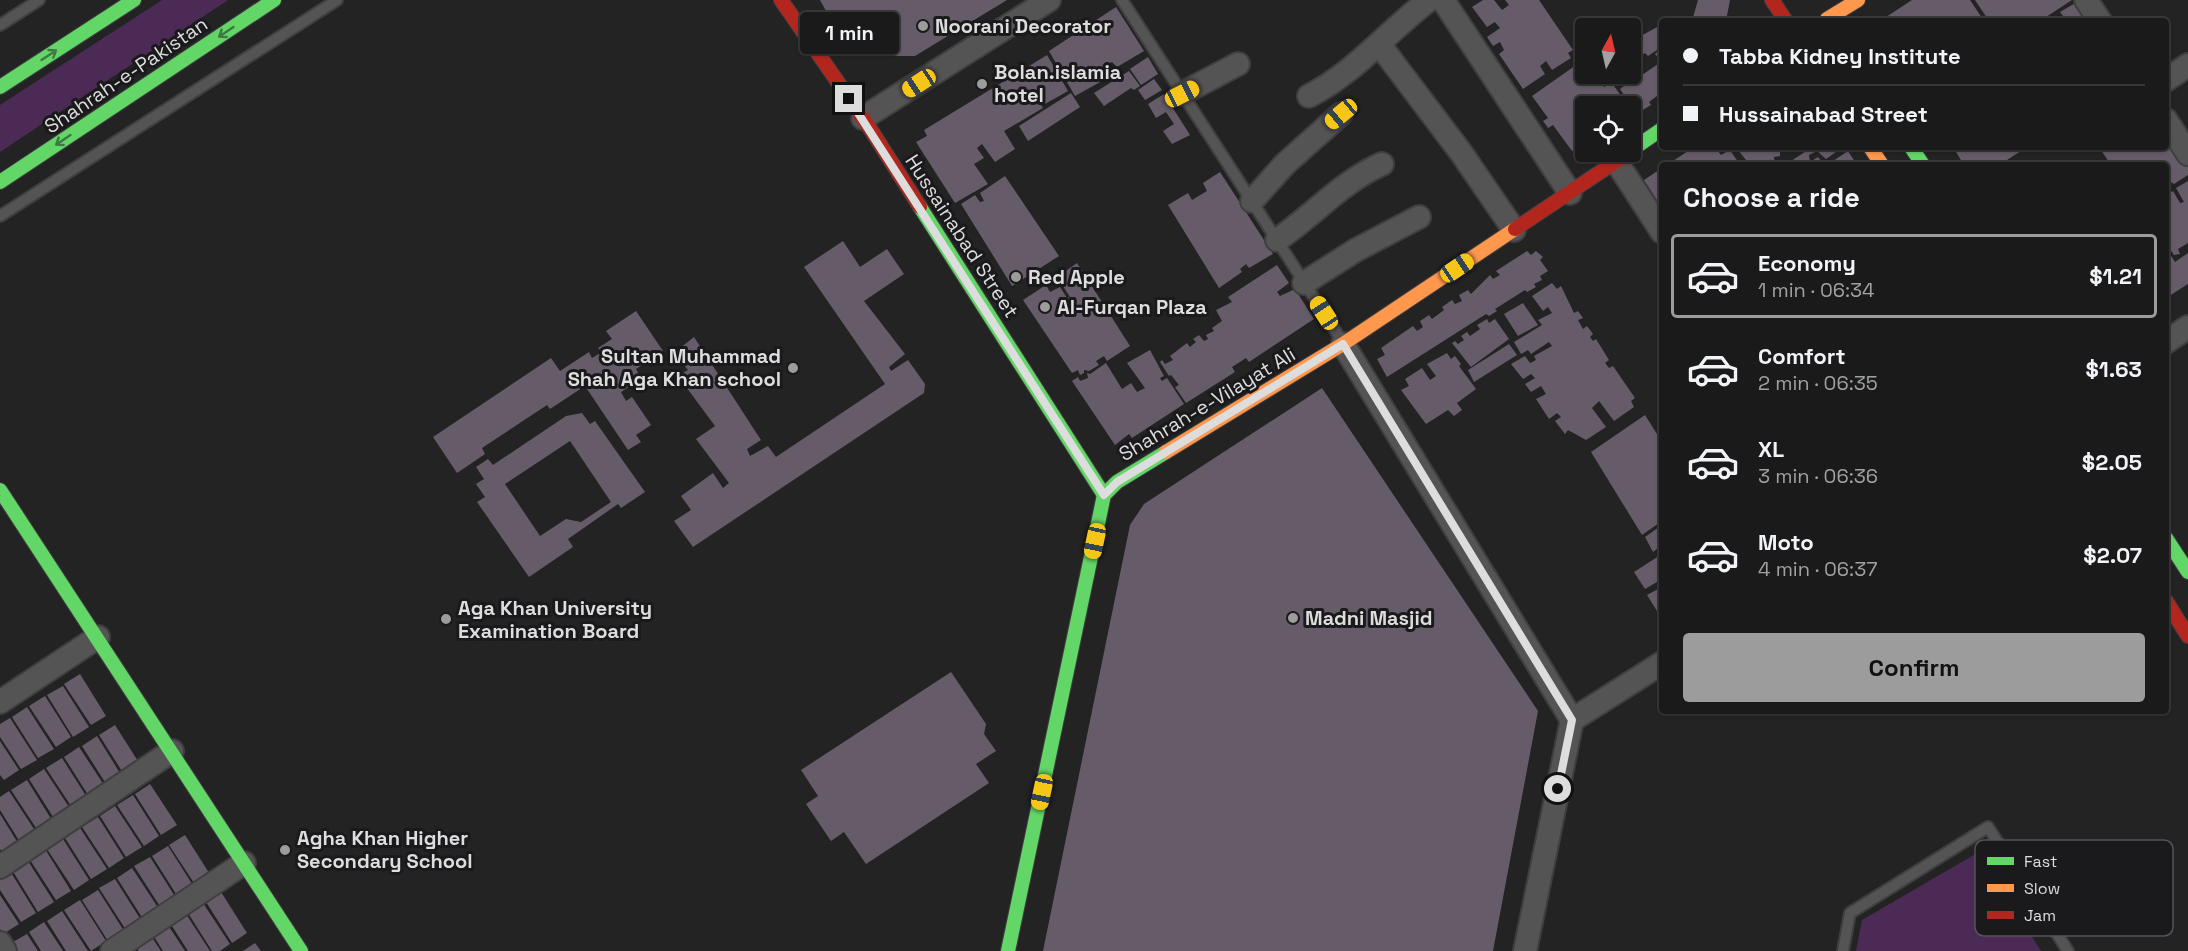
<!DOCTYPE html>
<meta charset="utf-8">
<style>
:root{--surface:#1a1a1a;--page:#272727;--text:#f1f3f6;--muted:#9fa1a2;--line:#383839;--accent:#9d9c9d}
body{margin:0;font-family:"Space Grotesk",sans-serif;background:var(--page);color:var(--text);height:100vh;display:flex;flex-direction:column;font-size:22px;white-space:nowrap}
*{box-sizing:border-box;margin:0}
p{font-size:20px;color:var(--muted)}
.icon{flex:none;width:33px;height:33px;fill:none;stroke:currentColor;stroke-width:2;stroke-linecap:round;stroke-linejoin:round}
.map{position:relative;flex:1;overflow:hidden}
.panel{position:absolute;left:1659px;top:162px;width:510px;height:552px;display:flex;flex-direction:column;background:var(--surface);border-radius:6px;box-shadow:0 2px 4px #0004,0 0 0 2px var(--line)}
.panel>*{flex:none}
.top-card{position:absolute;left:1659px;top:18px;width:510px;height:132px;border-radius:6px;box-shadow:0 2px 4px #0004,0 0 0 2px var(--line);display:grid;align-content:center;height:132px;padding:0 24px;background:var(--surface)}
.needle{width:39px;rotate:8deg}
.fabs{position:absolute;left:1575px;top:18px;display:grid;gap:12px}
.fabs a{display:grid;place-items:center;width:66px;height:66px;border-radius:6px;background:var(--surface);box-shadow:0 2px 4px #0004,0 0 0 2px var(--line);font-size:30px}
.end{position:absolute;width:27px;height:27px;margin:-14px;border:8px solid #deddde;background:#111;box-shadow:0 0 0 3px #111}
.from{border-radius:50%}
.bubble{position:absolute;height:42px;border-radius:6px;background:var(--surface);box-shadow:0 2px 4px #0004,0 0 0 2px var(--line);font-size:20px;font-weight:700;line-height:42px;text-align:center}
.car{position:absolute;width:18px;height:36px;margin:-18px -9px;border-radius:8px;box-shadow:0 0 4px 2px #0007;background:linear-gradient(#f5c518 24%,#345 0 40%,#f5c518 0 76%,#345 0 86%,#f5c518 0)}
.top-card b{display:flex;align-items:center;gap:21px;height:57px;font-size:22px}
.top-card b+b{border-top:2px solid var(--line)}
.top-card i{width:15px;height:15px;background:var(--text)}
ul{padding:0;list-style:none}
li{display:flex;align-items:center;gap:18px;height:84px;margin:0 12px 9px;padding:0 12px;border:3px solid transparent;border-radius:6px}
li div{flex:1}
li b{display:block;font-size:22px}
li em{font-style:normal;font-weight:700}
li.current{border-color:var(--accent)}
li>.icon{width:54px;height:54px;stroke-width:1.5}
h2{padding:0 24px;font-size:27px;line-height:72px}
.button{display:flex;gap:12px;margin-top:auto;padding:12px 24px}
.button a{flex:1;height:69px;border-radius:6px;background:var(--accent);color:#111;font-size:24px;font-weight:700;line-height:69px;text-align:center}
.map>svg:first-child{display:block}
.green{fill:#4b2b55}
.building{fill:#665c69;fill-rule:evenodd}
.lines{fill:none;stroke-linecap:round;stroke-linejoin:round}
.lane-casing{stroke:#3f3f3f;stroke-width:14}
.street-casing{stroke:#3f3f3f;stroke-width:26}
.fast-casing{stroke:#3f3f3f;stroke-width:16}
.slow-casing{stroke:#3f3f3f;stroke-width:16}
.jam-casing{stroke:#3f3f3f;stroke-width:16}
.lane{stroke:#555455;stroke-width:10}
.street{stroke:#555455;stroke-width:22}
.fast{stroke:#63d668;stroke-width:14}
.slow{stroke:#ff974d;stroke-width:14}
.jam{stroke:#b3261e;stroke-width:14}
.oneway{stroke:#3e7842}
.route{stroke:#deddde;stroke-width:8}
.poi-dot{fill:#9d9c9d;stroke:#1a191b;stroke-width:2}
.labels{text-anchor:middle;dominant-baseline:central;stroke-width:6;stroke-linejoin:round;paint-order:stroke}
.poi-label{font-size:20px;font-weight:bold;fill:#deddde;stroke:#1a191b;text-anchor:start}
.street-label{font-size:20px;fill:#deddde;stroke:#1a191b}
.key{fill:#1a191b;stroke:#555456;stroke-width:1.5}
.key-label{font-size:16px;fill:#deddde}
</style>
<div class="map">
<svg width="2188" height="951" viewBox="0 0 2188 951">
<rect width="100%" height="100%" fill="#232323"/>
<g class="green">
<path d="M 162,0 L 228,0 L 0,152 L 0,105 Z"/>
<path d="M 1979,852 L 2041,951 L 1856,951 L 1862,920 Z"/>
</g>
<g class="building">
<path d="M 820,0 L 1007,0 L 915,56 L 879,56 L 852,41 L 831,20 Z"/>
<path d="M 1483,0 L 1494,0 L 1502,10 L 1509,5 L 1505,0 L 1539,0 L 1573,50 L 1568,53 L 1571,58 L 1552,70 L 1546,61 L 1540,66 L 1545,74 L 1523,89 L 1499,54 L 1504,50 L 1500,42 L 1493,46 L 1487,37 L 1500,28 L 1495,22 L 1487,27 L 1472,7 Z"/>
<path d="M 1698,0 L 1730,0 L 1726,21 L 1692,21 Z"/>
<path d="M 1912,0 L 1970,0 L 1984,21 L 1880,21 Z"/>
<path d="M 1975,0 L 2072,0 L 2040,21 L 2014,21 L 2010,16 L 2001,21 L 1989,21 Z"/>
<path d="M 2077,2 L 2094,21 L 2067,21 L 2060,12 Z"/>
<path d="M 1116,7 L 1144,51 L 1117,67 L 1112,62 L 1095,71 L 1102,81 L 1075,96 L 1049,51 Z"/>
<path d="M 1659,26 L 1662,31 L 1662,42 L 1657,46 L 1657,50 L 1648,56 L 1645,53 L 1639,57 L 1642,60 L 1635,66 L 1630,65 L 1630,48 L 1640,42 L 1639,37 Z"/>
<path d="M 1662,47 L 1662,96 L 1660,98 L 1657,96 L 1649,102 L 1651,105 L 1641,111 L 1638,107 L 1634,110 L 1620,89 L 1624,86 L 1618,77 L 1630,74 L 1632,68 L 1639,77 L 1661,62 L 1655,54 Z"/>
<path d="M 1047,55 L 1068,91 L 1045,104 L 1036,90 L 1026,96 L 1029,101 L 1035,96 L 1043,108 L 1004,131 L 1015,149 L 995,162 L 982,144 L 977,148 L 984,158 L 974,164 L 988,184 L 955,203 L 916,142 L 927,136 L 924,130 Z"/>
<path d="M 1148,57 L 1158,74 L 1141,85 L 1130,69 Z"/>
<path d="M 1579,63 L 1586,74 L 1608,74 L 1610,77 L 1601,82 L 1604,87 L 1612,83 L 1628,106 L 1586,106 L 1586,142 L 1572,151 L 1553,125 L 1548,128 L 1543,121 L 1548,118 L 1532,96 Z"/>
<path d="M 1129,71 L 1140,86 L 1134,90 L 1131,88 L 1104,106 L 1094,93 Z"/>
<path d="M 1154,79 L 1162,90 L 1145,100 L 1138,90 Z"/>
<path d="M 1071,93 L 1080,107 L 1028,141 L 1019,126 Z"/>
<path d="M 1164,94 L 1190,135 L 1172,144 L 1163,131 L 1174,124 L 1166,112 L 1156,118 L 1148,104 Z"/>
<path d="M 2166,131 L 2188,165 L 2188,175 L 2174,184 L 2166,179 L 2166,165 L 2111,165 L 2099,147 L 2166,147 Z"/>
<path d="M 1694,147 L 1724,147 L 1718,151 L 1721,155 L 1730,150 L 1738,162 L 1733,165 L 1667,165 Z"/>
<path d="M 1744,147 L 1780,147 L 1780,156 L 1774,157 L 1775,165 L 1750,165 L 1738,150 Z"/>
<path d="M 1805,147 L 1843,147 L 1826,159 L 1817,151 L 1809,155 L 1810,162 L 1818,157 L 1824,165 L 1790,165 L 1788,163 L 1808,150 Z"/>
<path d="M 1953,147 L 2027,147 L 2007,160 L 2010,165 L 1964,165 Z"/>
<path d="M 1848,151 L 1857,165 L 1827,165 Z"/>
<path d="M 1662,168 L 1662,208 L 1644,180 Z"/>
<path d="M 1220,172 L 1273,254 L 1249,268 L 1246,264 L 1240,269 L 1242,272 L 1219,288 L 1168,205 L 1188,193 L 1192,200 L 1207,191 L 1203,183 Z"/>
<path d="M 1005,176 L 1059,256 L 1012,286 L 961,204 L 975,195 L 980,202 L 984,201 L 980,193 Z"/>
<path d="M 2188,181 L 2188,243 L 2178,249 L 2180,254 L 2174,255 L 2166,243 L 2166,207 L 2170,205 L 2166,195 L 2173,191 L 2180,203 L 2184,202 L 2176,188 Z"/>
<path d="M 843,241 L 860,267 L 887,249 L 904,274 L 864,301 L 905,354 L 889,367 L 891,371 L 908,360 L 925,384 L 924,393 L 693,547 L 674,521 L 691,510 L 681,496 L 713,473 L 723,488 L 729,483 L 696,439 L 715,426 L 678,376 L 688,370 L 674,353 L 694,337 L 761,440 L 747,449 L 750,456 L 768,446 L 776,457 L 885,384 L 804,267 Z"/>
<path d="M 2166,248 L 2175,262 L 2188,253 L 2188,284 L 2166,298 Z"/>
<path d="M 1527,251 L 1531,255 L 1536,251 L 1543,257 L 1540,260 L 1548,271 L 1540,276 L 1542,280 L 1534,284 L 1536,287 L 1527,292 L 1525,290 L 1495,309 L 1497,311 L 1489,316 L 1486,314 L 1387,377 L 1377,359 L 1385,355 L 1381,348 L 1413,326 L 1417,331 L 1423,327 L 1420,321 L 1429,315 L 1432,319 L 1444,310 L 1442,307 L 1452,300 L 1455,304 L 1462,301 L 1459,295 L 1468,290 L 1471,294 L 1490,275 L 1493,279 L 1500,275 L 1496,271 Z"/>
<path d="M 1077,263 L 1130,346 L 1107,361 L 1104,356 L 1096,361 L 1099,365 L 1089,371 L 1084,370 L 1084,373 L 1080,375 L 1078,370 L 1072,373 L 1023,300 L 1046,285 L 1050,292 L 1060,287 L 1067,298 L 1070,297 L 1059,280 L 1054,284 L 1053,280 Z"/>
<path d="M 1277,265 L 1289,283 L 1277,292 L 1280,296 L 1295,289 L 1314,319 L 1249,362 L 1246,358 L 1232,367 L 1235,372 L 1186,403 L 1175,387 L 1179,385 L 1171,375 L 1169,376 L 1160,362 L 1162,360 L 1165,364 L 1173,360 L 1170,356 L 1187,343 L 1190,347 L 1196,342 L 1193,339 L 1199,335 L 1204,341 L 1208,339 L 1206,335 L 1214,331 L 1212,328 L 1222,321 L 1216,310 L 1232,302 L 1228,297 Z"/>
<path d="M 1552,283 L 1557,289 L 1561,286 L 1574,313 L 1578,311 L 1583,318 L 1578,320 L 1583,329 L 1587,326 L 1593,334 L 1590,337 L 1593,341 L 1596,339 L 1609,360 L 1605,363 L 1609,368 L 1613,366 L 1635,398 L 1631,401 L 1634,407 L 1614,421 L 1599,401 L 1592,408 L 1606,427 L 1586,440 L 1568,430 L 1565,434 L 1555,421 L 1561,417 L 1557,413 L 1549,419 L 1536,399 L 1546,394 L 1541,386 L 1531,392 L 1525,384 L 1535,378 L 1531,374 L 1523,379 L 1511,364 L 1525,356 L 1530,363 L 1536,360 L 1534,356 L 1552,346 L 1549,342 L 1531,354 L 1528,350 L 1521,354 L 1514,342 L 1542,325 L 1538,320 L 1552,313 L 1548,307 L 1543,311 L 1532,296 Z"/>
<path d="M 1523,303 L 1538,325 L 1518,336 L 1504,314 Z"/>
<path d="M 636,311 L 663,351 L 636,369 L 642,379 L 621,392 L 626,401 L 632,397 L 651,425 L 636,435 L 641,442 L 628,450 L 585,386 L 550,409 L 547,405 L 482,448 L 485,454 L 457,473 L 433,437 L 551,358 L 560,371 L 589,352 L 592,358 L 602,352 L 598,348 L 612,339 L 606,331 Z"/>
<path d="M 1487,319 L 1489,323 L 1495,319 L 1509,339 L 1471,367 L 1452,343 L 1455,341 L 1458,344 L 1464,340 L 1461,336 L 1467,332 L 1470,336 L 1480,329 L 1477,325 Z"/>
<path d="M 1509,344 L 1517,355 L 1474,382 L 1468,370 Z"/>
<path d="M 1150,350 L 1164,376 L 1160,378 L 1162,381 L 1167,378 L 1184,404 L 1132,438 L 1129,434 L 1115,445 L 1072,381 L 1078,377 L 1080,381 L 1088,378 L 1087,373 L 1090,374 L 1106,363 L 1122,389 L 1131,383 L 1137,392 L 1145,388 L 1127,363 Z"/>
<path d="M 1447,353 L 1451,359 L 1455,356 L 1461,364 L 1459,366 L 1476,389 L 1457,403 L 1462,410 L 1454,416 L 1448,410 L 1426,424 L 1401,390 L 1409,386 L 1405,379 L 1422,368 L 1430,380 L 1436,376 L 1427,364 Z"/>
<path d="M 1322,388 L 1538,711 L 1493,951 L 1043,951 L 1130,525 L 1144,504 Z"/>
<path d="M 582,413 L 590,424 L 595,421 L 645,492 L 621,508 L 618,504 L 568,539 L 573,547 L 529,577 L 477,502 L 485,497 L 476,484 L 484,479 L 476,467 L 488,459 L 493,465 L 566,416 ZM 570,441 L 611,502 L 581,522 L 566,519 L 540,536 L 505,484 Z"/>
<path d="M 1645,415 L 1662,442 L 1662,521 L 1642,535 L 1591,452 Z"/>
<path d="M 1662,525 L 1662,552 L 1659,547 L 1653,552 L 1645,537 Z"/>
<path d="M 1662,554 L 1662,579 L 1645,589 L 1634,572 Z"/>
<path d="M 1662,587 L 1662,619 L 1647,595 Z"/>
<path d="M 951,672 L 986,724 L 984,734 L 996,751 L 976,764 L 989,783 L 866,864 L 844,832 L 831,841 L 806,804 L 818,796 L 801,770 Z"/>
<path d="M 80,674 L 106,716 L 91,725 L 64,684 Z"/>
<path d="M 63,686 L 89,727 L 73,737 L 47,695 Z"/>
<path d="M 45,696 L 71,737 L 56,747 L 29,706 Z"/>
<path d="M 27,707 L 54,749 L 38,758 L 12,717 Z"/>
<path d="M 10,718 L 37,760 L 21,769 L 0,737 L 0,724 Z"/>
<path d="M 115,725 L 141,766 L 125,776 L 99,735 Z"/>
<path d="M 97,736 L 123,778 L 108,787 L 82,746 Z"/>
<path d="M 0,741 L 19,770 L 4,780 L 0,775 Z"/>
<path d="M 79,747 L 106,788 L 90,798 L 64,757 Z"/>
<path d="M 62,758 L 88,799 L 73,809 L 46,768 Z"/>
<path d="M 44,769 L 71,810 L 55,820 L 29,779 Z"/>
<path d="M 27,780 L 53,822 L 38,831 L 11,790 Z"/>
<path d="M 150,784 L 177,825 L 161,835 L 135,794 Z"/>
<path d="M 9,791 L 36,832 L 20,842 L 0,810 L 0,797 Z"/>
<path d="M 133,795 L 159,836 L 144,846 L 117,805 Z"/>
<path d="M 115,806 L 142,847 L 126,857 L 100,816 Z"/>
<path d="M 0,814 L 18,843 L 3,853 L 0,849 Z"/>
<path d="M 98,817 L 124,858 L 109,868 L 82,827 Z"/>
<path d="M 80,828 L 107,869 L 91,879 L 65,838 Z"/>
<path d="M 185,835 L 211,876 L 196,886 L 169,845 Z"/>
<path d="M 63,839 L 89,880 L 74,890 L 47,849 Z"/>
<path d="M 168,846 L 194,887 L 178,897 L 152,856 Z"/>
<path d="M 45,849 L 71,891 L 56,900 L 30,860 Z"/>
<path d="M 150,857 L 176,898 L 161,908 L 134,866 Z"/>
<path d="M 28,861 L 54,902 L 38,912 L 12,870 Z"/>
<path d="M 132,868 L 159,909 L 143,919 L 117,878 Z"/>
<path d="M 10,871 L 36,913 L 21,922 L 0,890 L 0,878 Z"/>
<path d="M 115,879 L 141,920 L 126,930 L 99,888 Z"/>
<path d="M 98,890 L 124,931 L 108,941 L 82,900 Z"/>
<path d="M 221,892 L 247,933 L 232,943 L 206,902 Z"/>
<path d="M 0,895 L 19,924 L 3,934 L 0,929 Z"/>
<path d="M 80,900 L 106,941 L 91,951 L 64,910 Z"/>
<path d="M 203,903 L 230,944 L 220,951 L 212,951 L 188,913 Z"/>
<path d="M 62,911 L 88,951 L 66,951 L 47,921 Z"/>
<path d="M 186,914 L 210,951 L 188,951 L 170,923 Z"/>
<path d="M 44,922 L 63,951 L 41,951 L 29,932 Z"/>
<path d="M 168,925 L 185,951 L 163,951 L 153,935 Z"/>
<path d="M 27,934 L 38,951 L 16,951 L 11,943 Z"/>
<path d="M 151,936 L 161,951 L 139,951 L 135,946 Z"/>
<path d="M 255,943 L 261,951 L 243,951 Z"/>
</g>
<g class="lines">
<defs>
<g id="lane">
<path d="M 1122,0 L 1342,341"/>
<path d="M 0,25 L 39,0"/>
<path d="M 0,216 L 337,0"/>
<path d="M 1843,951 L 1850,913 L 1988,827 L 2068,951"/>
</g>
<g id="street">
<path d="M 1443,0 L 1570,193"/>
<path d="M 2086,0 L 2100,21"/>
<path d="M 1379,44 L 1462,154 L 1514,230"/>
<path d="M 2166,80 L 2188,65"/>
<path d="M 1181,94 L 1238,64"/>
<path d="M 1309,96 C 1356,72 1388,31 1429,0"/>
<path d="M 863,118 L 1049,0"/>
<path d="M 2166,120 L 2188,154"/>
<path d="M 1616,161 L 1662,232"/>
<path d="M 1252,201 L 1285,164 L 1341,114"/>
<path d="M 1277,240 C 1314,215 1341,182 1382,164"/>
<path d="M 1304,283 L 1356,250 L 1419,217"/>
<path d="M 2166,342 L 2188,327"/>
<path d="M 1343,344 L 1572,720"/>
<path d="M 0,702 L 98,637"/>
<path d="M 0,867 L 172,751"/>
<path d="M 0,943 L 5,951"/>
<path d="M 112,951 L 244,863"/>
<path d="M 1525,951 L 1572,720 L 1662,663"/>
</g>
<g id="fast">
<path d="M 0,87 L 134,0"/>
<path d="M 1911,147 L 1923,165"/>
<path d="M 1630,151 L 1662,129"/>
<path d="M 0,182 L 274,0"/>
<path d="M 920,207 L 1104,495"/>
<path d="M 0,490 L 301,951"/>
<path d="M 2166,538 L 2188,572"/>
<path d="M 1008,951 L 1104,495 L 1117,482 L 1166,452"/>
</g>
<g id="slow">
<path d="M 1827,19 L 1858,0"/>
<path d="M 1870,147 L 1882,165"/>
<path d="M 1166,452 L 1343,344 L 1515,229"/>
</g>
<g id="jam">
<path d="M 781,0 L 871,130 L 920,207"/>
<path d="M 1772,0 L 1786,21"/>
<path d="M 1515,229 L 1630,152"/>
<path d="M 2166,601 L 2188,636"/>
</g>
</defs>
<use href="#lane" class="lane-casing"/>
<use href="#street" class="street-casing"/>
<use href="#fast" class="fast-casing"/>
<use href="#slow" class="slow-casing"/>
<use href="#jam" class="jam-casing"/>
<use href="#lane" class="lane"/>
<use href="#street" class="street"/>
<use href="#fast" class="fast"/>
<use href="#slow" class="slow"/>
<use href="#jam" class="jam"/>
</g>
<defs><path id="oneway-shaft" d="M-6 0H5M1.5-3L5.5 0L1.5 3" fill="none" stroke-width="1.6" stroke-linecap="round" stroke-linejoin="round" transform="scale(1.5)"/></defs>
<g class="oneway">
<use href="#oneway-shaft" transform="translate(226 32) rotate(146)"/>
<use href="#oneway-shaft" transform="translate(49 55) rotate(-33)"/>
<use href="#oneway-shaft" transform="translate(63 140) rotate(146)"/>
</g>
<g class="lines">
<path class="route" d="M 849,99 L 1104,495 L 1117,482 L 1343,344 L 1572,720 L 1558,789"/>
</g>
<g class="poi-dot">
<circle cx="923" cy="26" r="6"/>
<circle cx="982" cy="84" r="6"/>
<circle cx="1016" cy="277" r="6"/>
<circle cx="1045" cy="307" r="6"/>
<circle cx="793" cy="368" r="6"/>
<circle cx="1293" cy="618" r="6"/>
<circle cx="446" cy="619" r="6"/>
<circle cx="285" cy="850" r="6"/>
</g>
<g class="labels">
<g class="poi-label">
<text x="935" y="26">Noorani Decorator</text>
<text x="994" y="72">Bolan.islamia<tspan x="994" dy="23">hotel</tspan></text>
<text x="1028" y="277">Red Apple</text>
<text x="1057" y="307">Al-Furqan Plaza</text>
<text x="781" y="356" text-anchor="end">Sultan Muhammad<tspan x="781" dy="23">Shah Aga Khan school</tspan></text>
<text x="458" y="608">Aga Khan University<tspan x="458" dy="23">Examination Board</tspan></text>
<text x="1305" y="618">Madni Masjid</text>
<text x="297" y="838">Agha Khan Higher<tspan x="297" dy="23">Secondary School</tspan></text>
</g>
<g class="street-label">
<text transform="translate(126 75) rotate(-34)">Shahrah-e-Pakistan</text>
<text transform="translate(962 236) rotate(57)">Hussainabad Street</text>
<text transform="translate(1207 404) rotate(-31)">Shahrah-e-Vilayat Ali</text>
</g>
</g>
<rect x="1975" y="840" width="198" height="96" rx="9" class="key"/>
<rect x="1987" y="857" width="27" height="8" fill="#63d668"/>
<rect x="1987" y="884" width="27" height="8" fill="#ff974d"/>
<rect x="1987" y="911" width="27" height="8" fill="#b3261e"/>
<g class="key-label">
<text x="2024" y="867">Fast</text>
<text x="2024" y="894">Slow</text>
<text x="2024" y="921">Jam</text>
</g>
</svg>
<div class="fabs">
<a><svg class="needle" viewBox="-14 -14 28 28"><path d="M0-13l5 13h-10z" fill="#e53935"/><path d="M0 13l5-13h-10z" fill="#9fa1a2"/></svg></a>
<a><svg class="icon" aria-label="locate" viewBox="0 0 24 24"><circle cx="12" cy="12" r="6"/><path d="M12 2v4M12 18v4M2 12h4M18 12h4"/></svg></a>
</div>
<i class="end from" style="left:1558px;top:789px"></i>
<i class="end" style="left:849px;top:99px"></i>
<div class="bubble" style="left:800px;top:12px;width:99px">1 min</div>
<i class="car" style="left:919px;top:83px;rotate:237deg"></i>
<i class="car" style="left:1182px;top:94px;rotate:63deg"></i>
<i class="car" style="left:1341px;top:114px;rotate:230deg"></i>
<i class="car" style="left:1457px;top:268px;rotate:56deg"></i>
<i class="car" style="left:1324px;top:313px;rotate:327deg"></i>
<i class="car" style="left:1095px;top:541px;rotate:192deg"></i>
<i class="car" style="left:1042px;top:792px;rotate:192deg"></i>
<div class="top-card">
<b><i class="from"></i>Tabba Kidney Institute</b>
<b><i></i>Hussainabad Street</b>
</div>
<section class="panel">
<h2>Choose a ride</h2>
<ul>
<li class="current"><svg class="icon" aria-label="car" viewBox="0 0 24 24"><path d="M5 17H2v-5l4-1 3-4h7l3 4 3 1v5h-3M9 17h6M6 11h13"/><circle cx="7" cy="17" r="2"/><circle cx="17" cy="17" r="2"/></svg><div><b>Economy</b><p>1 min · 06:34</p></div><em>$1.21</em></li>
<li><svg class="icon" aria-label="car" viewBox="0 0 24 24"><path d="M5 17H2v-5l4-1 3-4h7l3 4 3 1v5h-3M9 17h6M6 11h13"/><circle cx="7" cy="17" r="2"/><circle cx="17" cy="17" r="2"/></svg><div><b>Comfort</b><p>2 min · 06:35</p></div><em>$1.63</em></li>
<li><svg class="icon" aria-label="car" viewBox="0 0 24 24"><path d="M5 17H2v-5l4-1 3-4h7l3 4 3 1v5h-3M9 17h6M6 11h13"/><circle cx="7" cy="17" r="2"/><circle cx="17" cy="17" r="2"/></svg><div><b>XL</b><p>3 min · 06:36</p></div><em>$2.05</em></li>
<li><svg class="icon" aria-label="car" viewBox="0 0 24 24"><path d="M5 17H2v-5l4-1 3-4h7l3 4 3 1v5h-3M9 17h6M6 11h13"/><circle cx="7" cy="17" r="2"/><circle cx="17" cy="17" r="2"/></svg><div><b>Moto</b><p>4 min · 06:37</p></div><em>$2.07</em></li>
</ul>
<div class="button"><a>Confirm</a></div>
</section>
</div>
